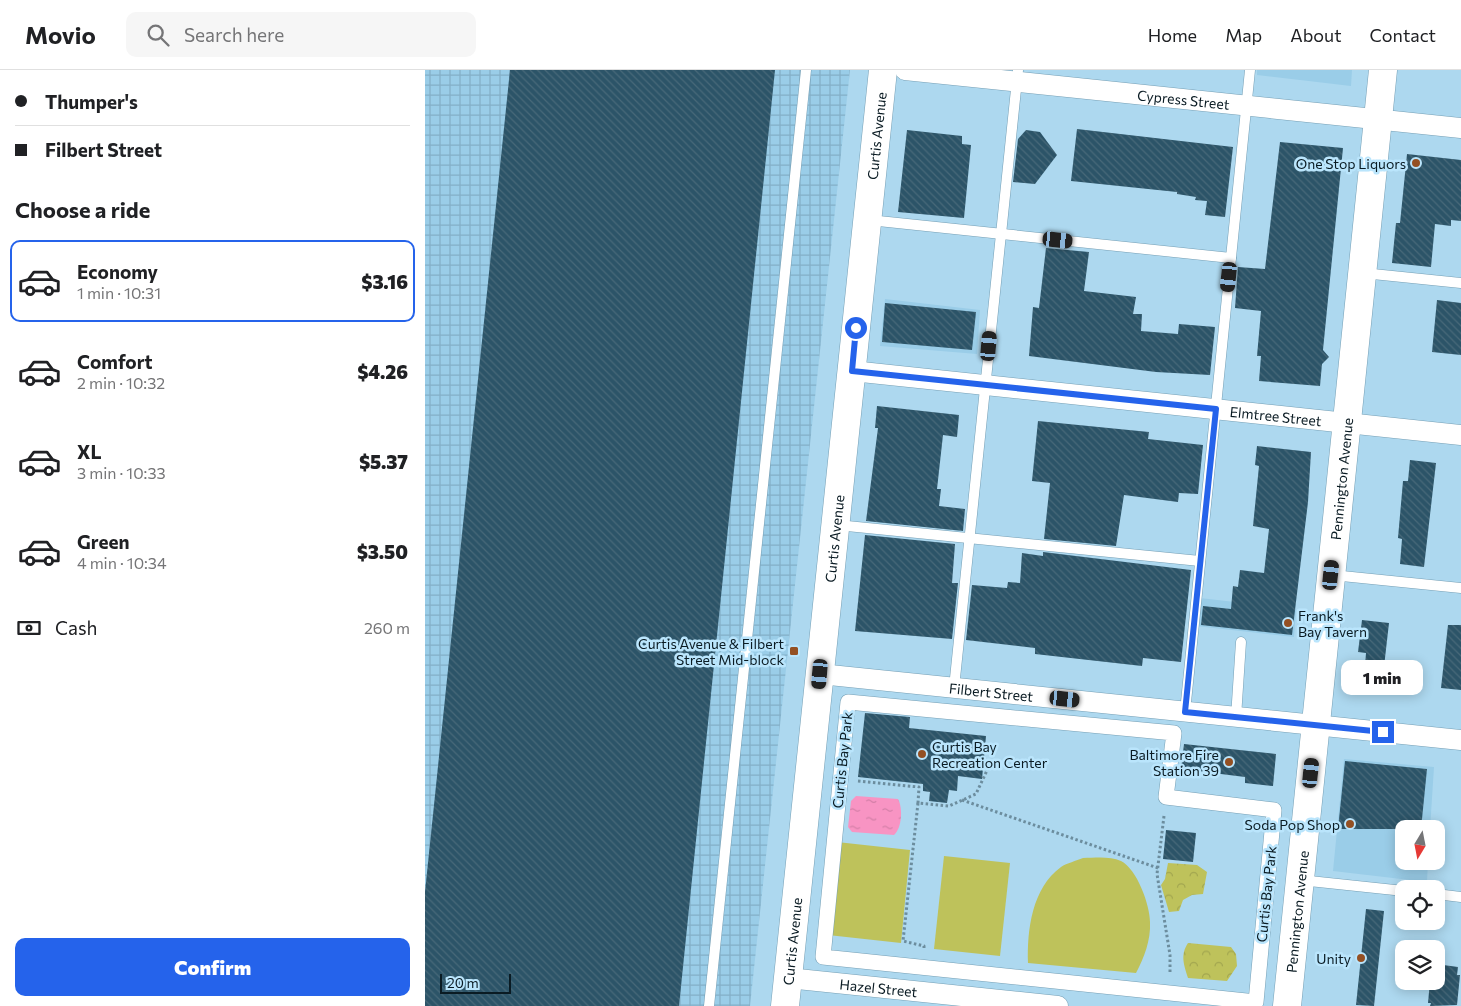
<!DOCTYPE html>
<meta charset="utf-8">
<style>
:root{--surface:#fff;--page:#f6f6f6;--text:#202124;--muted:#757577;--line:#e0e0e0;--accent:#2563eb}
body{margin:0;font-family:Commissioner,sans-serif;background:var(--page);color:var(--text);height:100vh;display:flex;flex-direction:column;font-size:19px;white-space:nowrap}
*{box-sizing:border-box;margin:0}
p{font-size:16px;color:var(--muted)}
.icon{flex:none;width:28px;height:28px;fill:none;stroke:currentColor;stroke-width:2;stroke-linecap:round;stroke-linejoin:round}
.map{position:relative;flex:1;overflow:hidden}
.details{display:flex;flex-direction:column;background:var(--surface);width:425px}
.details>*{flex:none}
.top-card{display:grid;align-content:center;height:110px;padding:0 15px;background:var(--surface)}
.needle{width:32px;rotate:190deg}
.fabs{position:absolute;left:970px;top:750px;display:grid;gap:10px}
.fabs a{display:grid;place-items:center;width:50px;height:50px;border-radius:10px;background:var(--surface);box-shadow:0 2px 12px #0003;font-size:25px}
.scale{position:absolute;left:15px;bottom:12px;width:71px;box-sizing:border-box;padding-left:5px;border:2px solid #0a1b23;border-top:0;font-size:14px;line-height:18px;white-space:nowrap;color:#0a1b23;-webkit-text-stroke:4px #bae5fc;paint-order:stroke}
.end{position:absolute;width:22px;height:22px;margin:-11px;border:6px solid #2563eb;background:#fff;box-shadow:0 0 0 2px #fff}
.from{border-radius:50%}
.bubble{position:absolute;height:35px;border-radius:10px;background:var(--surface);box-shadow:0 2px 12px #0003;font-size:16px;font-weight:800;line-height:35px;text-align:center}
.car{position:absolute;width:15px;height:30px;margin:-15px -8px;border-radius:6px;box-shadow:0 0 4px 1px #0007;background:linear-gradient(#222 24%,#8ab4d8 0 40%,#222 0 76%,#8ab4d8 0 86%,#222 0)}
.top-card b{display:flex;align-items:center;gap:18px;height:48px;font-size:19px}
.top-card b+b{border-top:1px solid var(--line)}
.top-card i{width:12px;height:12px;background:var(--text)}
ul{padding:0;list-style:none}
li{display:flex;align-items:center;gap:15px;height:82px;margin:0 10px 8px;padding:0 5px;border:2px solid transparent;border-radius:10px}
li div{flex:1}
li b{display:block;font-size:19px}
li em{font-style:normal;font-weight:800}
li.selected{border-color:var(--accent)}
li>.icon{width:45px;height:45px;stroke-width:1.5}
h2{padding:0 15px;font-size:22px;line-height:60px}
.pay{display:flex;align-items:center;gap:12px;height:55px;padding:0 15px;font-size:19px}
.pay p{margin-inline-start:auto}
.action{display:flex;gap:10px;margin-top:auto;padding:10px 15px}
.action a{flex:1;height:58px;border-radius:10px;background:var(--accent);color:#fff;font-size:20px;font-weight:800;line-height:58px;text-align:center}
header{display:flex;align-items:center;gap:30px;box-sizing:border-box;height:70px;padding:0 25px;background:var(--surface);border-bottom:1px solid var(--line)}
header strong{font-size:24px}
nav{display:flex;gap:28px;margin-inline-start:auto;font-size:18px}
.search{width:350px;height:45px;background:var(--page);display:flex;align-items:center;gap:12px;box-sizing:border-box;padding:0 18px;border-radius:10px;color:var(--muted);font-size:19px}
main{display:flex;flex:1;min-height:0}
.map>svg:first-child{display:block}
.built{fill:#9acde8}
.industrial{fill:url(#industrial-grid)}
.grass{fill:#bec25b}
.park{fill:url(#park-crowns)}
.water{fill:url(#water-ripples)}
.building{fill:url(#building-back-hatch)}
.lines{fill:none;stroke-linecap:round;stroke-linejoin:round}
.service-casing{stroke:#759fb5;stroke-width:11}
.pedestrian-casing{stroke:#759fb5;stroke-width:16}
.minor-casing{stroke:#759fb5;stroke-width:21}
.secondary-casing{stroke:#759fb5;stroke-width:29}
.path{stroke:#6c8d9e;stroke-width:3;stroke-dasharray:2.5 2.5;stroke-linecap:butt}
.service{stroke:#fff;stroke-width:10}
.pedestrian{stroke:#fff;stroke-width:15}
.minor{stroke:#fff;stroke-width:20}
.secondary{stroke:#fff;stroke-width:28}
.route{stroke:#2563eb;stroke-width:6}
.poi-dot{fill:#945023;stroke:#bae5fc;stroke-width:2}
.labels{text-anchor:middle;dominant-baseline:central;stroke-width:5;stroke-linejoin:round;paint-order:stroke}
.street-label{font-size:14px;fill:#0a1b23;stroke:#bae5fc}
.poi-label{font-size:14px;fill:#0a1b23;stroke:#bae5fc;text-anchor:end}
</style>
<header>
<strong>Movio</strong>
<div class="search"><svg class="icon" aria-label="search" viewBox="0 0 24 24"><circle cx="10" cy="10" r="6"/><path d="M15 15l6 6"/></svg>Search here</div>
<nav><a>Home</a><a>Map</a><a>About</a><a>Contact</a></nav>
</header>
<main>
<section class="details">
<div class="top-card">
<b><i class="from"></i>Thumper's</b>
<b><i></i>Filbert Street</b>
</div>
<h2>Choose a ride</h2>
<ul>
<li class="selected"><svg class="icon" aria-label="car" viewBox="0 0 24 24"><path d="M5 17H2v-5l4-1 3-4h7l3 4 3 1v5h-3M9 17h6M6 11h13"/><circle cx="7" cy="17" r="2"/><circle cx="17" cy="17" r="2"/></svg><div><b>Economy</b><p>1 min · 10:31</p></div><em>$3.16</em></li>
<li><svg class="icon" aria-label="car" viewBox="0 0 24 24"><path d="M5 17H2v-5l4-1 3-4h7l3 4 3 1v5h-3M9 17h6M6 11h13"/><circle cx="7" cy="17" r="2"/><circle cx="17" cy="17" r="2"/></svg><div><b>Comfort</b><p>2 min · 10:32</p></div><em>$4.26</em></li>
<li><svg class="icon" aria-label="car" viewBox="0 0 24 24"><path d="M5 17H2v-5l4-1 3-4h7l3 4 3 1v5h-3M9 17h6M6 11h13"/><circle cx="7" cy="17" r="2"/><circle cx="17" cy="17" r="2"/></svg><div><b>XL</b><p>3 min · 10:33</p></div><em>$5.37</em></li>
<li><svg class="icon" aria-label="car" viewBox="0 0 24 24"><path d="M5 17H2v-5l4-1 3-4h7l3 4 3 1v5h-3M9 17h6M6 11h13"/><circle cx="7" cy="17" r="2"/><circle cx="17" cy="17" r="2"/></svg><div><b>Green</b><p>4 min · 10:34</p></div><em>$3.50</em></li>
</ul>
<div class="pay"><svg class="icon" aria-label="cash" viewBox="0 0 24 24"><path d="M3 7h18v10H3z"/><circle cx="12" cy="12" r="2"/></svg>Cash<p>260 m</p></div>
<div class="action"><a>Confirm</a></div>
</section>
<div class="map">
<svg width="1036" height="936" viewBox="0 0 1036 936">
<defs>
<pattern id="industrial-grid" width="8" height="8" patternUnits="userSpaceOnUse" patternTransform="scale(1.25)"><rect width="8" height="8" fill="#9acde8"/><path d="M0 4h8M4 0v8" fill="none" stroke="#83afc7"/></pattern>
<pattern id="park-crowns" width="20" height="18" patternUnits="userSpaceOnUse" patternTransform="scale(1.25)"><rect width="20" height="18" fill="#bec25b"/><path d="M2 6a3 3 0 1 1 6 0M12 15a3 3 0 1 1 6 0" fill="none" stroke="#a2a64f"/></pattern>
<pattern id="water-ripples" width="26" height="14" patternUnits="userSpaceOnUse" patternTransform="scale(1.25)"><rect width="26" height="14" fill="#f894c3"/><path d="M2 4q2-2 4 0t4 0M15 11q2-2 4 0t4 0" fill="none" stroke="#d37fa7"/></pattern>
<pattern id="building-back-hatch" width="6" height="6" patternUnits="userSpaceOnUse" patternTransform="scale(1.25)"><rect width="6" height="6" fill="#2c5468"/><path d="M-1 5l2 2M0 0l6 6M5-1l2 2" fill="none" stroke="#486979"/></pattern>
</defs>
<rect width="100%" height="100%" fill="#add8ef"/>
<g class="built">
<path d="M 832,0 L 927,0 L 926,16 L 832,5 Z"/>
<path d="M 460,229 L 555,240 L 552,284 L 455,276 Z"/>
<path d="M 775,528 L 871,539 L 869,567 L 771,556 Z"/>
<path d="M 919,689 L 1009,697 L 1005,759 L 979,759 L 979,791 L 1003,791 L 1002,812 L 908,801 Z"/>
</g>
<path class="industrial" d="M 0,0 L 425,0 L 325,936 L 0,936 Z"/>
<g class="grass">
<path d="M 412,772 L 485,780 L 476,873 L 403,865 Z"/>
<path d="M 519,786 L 585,793 L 575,886 L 509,879 Z"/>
<path d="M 658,788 C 670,788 685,786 696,791 C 712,799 725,835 725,852 C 726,870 719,888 711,903 L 603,893 C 602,860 607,818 636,797 C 642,793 651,791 658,788 Z"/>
</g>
<g class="park">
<path d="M 743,793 L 772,795 L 782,802 L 778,824 L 767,825 L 758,830 L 754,841 L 744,842 L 736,815 L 740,809 Z"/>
<path d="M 763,873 L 806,877 L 811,884 L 812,896 L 802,911 L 763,908 C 759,895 755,885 763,873 Z"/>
</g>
<path class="water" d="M 431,726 L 473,729 C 478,738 477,758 469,765 L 427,762 L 423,757 L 426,731 Z"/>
<g class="building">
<path d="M 85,0 L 350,0 L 254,936 L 0,936 L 0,822 Z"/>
<path d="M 652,59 L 808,77 L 800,147 L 780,145 L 782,131 L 770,130 L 771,127 L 752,124 L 752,122 L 646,111 Z"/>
<path d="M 482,60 L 537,66 L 537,74 L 546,75 L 539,148 L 473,142 Z"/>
<path d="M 601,60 L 615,62 L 632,85 L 610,114 L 588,112 L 593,69 Z"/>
<path d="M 855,72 L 918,78 L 898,280 L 904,287 L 897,294 L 895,316 L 834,311 L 836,286 L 832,286 L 836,241 L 810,238 L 813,197 L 840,199 Z"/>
<path d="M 982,84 L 1036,90 L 1036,151 L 1026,150 L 1026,156 L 1010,154 L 1006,197 L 967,193 L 971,153 L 975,153 Z"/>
<path d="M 621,178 L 664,182 L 659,221 L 711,227 L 708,244 L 717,244 L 716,261 L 753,264 L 754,254 L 790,257 L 785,305 L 731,302 L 604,286 L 608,237 L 614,238 Z"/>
<path d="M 1012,230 L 1036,233 L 1036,285 L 1007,282 Z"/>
<path d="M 460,233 L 551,242 L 547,280 L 457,272 Z"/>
<path d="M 452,336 L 534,345 L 532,367 L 518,365 L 512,419 L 516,419 L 514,436 L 540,439 L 538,461 L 441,451 L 453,358 L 450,358 Z"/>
<path d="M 613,351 L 724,362 L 723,369 L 778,375 L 773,424 L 754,423 L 753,432 L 699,425 L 691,476 L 619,469 L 625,413 L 607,411 Z"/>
<path d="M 832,376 L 886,382 L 883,432 L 867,565 L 776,555 L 778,536 L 806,539 L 808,516 L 813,517 L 815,500 L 839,503 L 844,459 L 828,456 L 834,396 L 830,395 Z"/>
<path d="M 985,390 L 1011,393 L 999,497 L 975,494 L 977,469 L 973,468 L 978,411 L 983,411 Z"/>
<path d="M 440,465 L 530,474 L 527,513 L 533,513 L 527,569 L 430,561 Z"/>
<path d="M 618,482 L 766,500 L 756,592 L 718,588 L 717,596 L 610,584 L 610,578 L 541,570 L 547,515 L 582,518 L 583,512 L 595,513 L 597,483 L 618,486 Z"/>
<path d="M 937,550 L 964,553 L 956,623 L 938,620 L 941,583 L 933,582 Z"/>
<path d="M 1023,555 L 1036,555 L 1036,620 L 1016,618 Z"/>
<path d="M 440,643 L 485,647 L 484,658 L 561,666 L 557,709 L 533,706 L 532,721 L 524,720 L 522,733 L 504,731 L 505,722 L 498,721 L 498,714 L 433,707 Z"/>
<path d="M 759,674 L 851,684 L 848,716 L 820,713 L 820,707 L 756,699 Z"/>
<path d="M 920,691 L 1002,699 L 996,759 L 913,759 Z"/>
<path d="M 741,760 L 771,763 L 768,792 L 738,789 Z"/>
<path d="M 941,839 L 959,841 L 949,936 L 931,935 Z"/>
<path d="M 1011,894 L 1033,897 L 1032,905 L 1035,905 L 1032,935 L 1005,936 L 1006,933 L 1003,933 L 1005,911 L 1011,911 Z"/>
</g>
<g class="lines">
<defs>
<g id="service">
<path d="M 444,150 L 806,188"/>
<path d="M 938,203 L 1036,213"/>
<path d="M 412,455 L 775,491"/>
<path d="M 907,505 L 1036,518"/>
<path d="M 529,618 L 593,0"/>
<path d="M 760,642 L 825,0"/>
<path d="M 811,647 L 816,572"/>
<path d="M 875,810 L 979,821"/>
<path d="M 1011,824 L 1036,827"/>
<path d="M 284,936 L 381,0"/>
</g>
<path id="pedestrian" d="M 423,632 L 749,663 L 741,727 L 849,740 L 831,932 L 398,887 Z"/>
<g id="minor">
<path id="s1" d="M 480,0 L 1036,58"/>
<path id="s2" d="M 427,301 L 1036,365"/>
<path id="s3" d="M 395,604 L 1036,670"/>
<path id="s4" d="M 363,908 L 633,936"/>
</g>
<g id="secondary">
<path id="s5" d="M 360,936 L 458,0"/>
<path id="s6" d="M 862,936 L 958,0"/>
</g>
</defs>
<use href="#service" class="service-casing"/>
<use href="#pedestrian" class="pedestrian-casing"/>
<use href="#minor" class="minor-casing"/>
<use href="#secondary" class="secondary-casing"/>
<g class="path">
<path d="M 433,711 L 494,717 L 493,733 L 524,736 L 551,724 L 564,696"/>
<path d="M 537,730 L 733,798"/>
<path d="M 493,733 L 478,871 L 499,876 L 499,878"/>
<path d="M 739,746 L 732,804 L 745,885 L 745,903"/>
</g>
<use href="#service" class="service"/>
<use href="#pedestrian" class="pedestrian"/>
<use href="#minor" class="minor"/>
<use href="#secondary" class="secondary"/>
</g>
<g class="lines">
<path class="route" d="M 431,258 L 427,301 L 791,339 L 760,642 L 958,662"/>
</g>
<g class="poi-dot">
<circle cx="991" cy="93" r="5"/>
<circle cx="863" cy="553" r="5"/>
<rect x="364" y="576" width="10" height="10" rx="2.5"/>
<circle cx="497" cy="684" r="5"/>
<circle cx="804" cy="692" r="5"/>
<circle cx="925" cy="754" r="5"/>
<circle cx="936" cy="888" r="5"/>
</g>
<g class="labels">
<g class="street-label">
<text stroke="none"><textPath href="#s1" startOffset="280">Cypress Street</textPath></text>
<text stroke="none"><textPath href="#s5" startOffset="875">Curtis Avenue</textPath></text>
<text stroke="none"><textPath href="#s2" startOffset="426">Elmtree Street</textPath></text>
<text stroke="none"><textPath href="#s6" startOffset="530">Pennington Avenue</textPath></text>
<text stroke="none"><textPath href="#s5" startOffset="470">Curtis Avenue</textPath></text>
<text stroke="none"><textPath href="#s3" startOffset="172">Filbert Street</textPath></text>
<text transform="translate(417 690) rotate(-84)">Curtis Bay Park</text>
<text transform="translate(841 824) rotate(-84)">Curtis Bay Park</text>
<text stroke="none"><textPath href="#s6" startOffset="95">Pennington Avenue</textPath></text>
<text stroke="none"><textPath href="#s5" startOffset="65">Curtis Avenue</textPath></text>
<text stroke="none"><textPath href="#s4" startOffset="91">Hazel Street</textPath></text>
</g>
<g class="poi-label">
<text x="981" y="93">One Stop Liquors</text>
<text x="873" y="545" text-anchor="start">Frank's<tspan x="873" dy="16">Bay Tavern</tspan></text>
<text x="359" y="573">Curtis Avenue &amp; Filbert<tspan x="359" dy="16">Street Mid-block</tspan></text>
<text x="507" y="676" text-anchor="start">Curtis Bay<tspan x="507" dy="16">Recreation Center</tspan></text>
<text x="794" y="684">Baltimore Fire<tspan x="794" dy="16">Station 39</tspan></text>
<text x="915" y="754">Soda Pop Shop</text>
<text x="926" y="888">Unity</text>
</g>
</g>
</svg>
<div class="fabs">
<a><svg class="needle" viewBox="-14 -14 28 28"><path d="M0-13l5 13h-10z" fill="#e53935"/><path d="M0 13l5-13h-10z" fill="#757577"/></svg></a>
<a><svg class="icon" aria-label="locate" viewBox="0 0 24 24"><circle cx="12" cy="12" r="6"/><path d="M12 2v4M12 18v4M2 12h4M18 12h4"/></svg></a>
<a><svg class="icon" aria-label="layers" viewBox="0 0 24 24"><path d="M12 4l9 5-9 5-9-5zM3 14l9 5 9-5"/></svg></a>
</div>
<div class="scale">20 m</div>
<i class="end from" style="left:431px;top:258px"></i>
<i class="end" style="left:958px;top:662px"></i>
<div class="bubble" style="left:916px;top:590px;width:82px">1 min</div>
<i class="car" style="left:633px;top:170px;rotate:96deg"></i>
<i class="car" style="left:804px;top:207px;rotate:186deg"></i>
<i class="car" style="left:564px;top:276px;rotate:5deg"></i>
<i class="car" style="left:906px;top:505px;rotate:6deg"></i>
<i class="car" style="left:395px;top:604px;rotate:185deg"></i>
<i class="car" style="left:640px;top:629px;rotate:96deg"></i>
<i class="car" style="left:886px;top:703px;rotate:6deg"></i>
</div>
</main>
